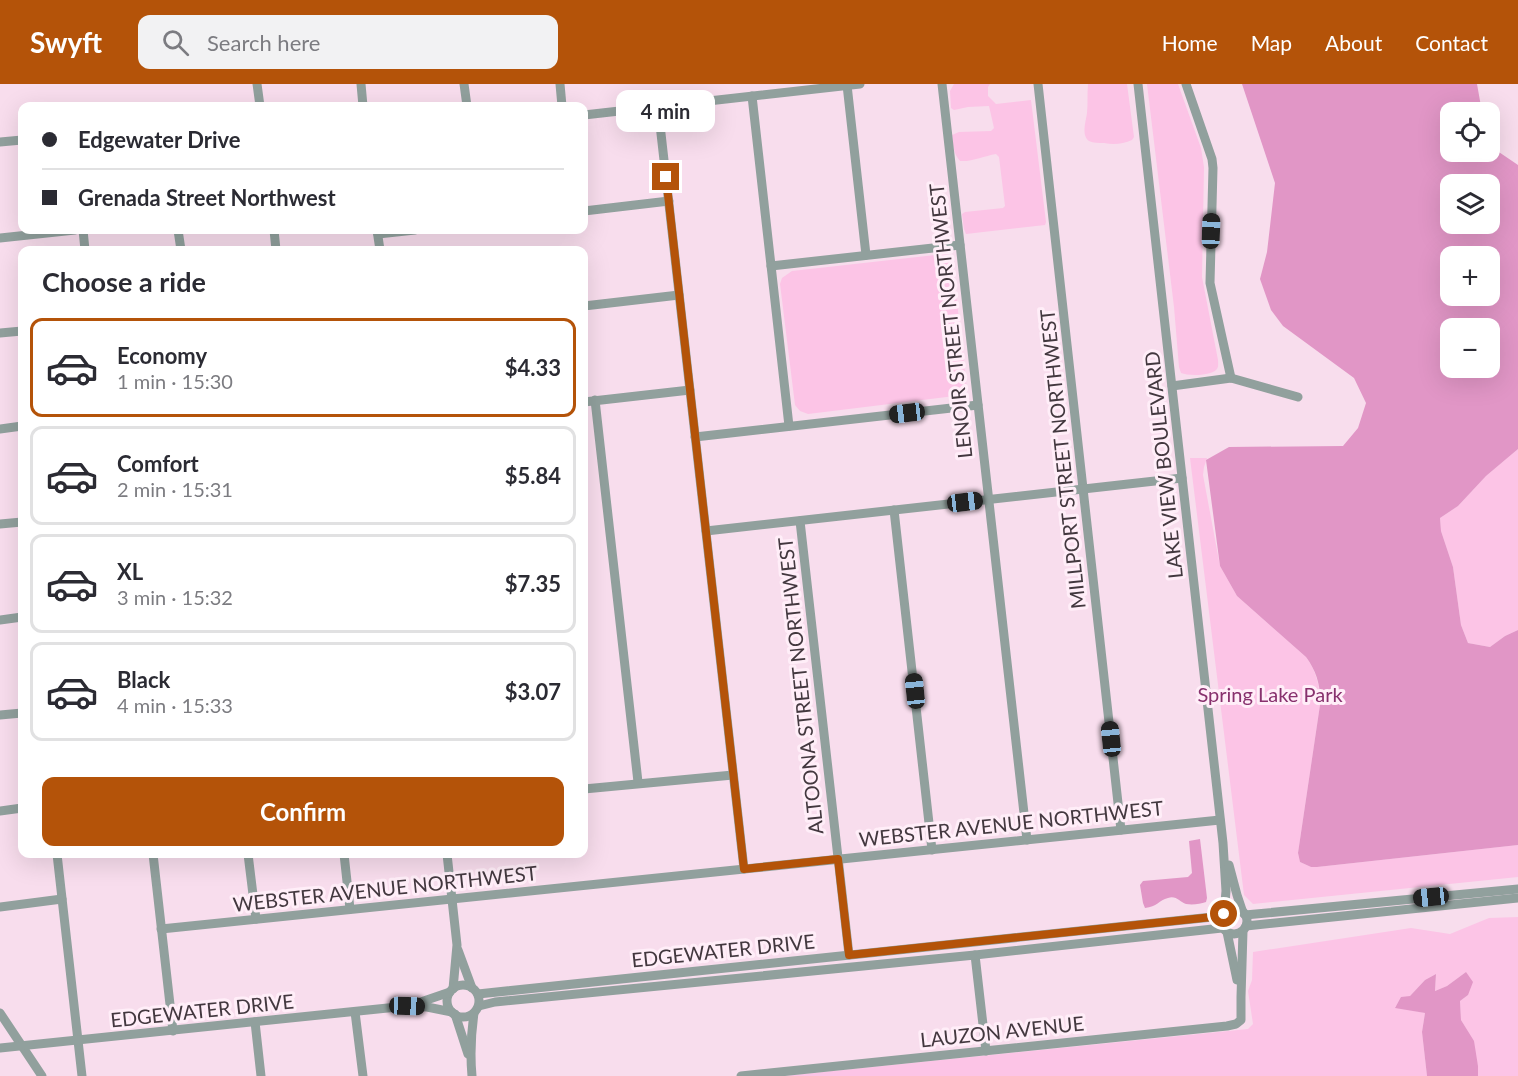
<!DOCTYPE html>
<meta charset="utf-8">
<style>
:root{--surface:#fff;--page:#f2f2f3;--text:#2b2b33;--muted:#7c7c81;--line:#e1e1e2;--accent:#b45309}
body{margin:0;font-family:Lato,sans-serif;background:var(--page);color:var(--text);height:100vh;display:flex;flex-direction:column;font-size:22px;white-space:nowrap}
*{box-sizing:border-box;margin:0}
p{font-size:20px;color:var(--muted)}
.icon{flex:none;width:33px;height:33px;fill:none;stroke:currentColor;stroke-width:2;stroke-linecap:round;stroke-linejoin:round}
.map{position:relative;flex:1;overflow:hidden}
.sheet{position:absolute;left:18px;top:162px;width:570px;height:612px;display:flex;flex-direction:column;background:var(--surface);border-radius:12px;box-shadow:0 6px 24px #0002}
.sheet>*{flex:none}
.guide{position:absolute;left:18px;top:18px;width:570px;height:132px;border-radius:12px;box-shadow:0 6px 24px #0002;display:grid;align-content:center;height:132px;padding:0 24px;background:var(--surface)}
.fabs{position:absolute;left:1440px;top:18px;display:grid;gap:12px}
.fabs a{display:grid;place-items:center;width:60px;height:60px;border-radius:12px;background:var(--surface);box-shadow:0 6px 24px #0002;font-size:30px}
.end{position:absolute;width:27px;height:27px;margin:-14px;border:8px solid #b45309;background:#fff;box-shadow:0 0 0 3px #fff}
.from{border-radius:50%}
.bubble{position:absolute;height:42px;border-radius:12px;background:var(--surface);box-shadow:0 6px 24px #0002;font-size:20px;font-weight:700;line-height:42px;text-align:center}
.car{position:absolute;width:18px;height:36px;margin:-18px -9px;border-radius:8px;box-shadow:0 0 4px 2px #0007;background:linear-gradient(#222 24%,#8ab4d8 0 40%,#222 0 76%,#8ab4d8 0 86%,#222 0)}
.guide b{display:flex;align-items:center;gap:21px;height:57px;font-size:22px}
.guide b+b{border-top:2px solid var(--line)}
.guide i{width:15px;height:15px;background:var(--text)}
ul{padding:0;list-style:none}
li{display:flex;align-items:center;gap:18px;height:99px;margin:0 12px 9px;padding:0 12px;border:3px solid var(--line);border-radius:12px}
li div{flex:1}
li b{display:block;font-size:22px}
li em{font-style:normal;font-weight:700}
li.selected{border-color:var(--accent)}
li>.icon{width:54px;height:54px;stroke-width:1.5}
h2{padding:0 24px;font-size:27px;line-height:72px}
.primary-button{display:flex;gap:12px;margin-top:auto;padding:12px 24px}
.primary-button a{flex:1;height:69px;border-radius:12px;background:var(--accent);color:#fff;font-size:24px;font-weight:700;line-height:69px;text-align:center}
header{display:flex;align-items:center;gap:36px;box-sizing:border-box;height:84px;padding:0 30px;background:var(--accent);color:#fff}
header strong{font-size:28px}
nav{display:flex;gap:33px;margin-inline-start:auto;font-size:21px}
.search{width:420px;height:54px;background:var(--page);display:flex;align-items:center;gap:15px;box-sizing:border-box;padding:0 21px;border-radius:12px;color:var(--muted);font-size:22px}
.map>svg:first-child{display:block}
.green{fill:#fcc4e6}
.water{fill:#e196c6;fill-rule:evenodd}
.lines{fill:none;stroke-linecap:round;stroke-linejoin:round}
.minor{stroke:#91a09d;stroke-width:9}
.route{stroke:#b45309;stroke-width:8}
.labels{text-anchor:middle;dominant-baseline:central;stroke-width:6;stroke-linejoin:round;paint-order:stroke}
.street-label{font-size:20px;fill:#43383f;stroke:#ffeef8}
.park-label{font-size:20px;fill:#88316e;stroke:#ffeef8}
</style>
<header>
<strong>Swyft</strong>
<div class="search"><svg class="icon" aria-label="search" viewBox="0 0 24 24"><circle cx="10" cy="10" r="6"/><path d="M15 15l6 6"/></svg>Search here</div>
<nav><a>Home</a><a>Map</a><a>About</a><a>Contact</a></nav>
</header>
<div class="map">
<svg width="1518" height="992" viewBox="0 0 1518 992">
<rect width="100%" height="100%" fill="#f8dded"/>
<g class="green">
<path d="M 954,0 L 990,0 L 988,3 L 988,12 L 996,20 L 1031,16 L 1046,138 L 1045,141 L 966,150 L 964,145 L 962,130 L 965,128 L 1003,124 L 1005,122 L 999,73 L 996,70 C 984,72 972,78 960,77 C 953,69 953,61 952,51 L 959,48 L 991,47 L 994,44 L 989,22 L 968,23 L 954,26 L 951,24 L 950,7 Z"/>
<path d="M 1088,0 L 1127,0 L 1134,53 L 1132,56 C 1123,60 1114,61 1104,59 C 1099,59 1093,59 1089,57 C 1081,51 1086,37 1087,29 C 1088,20 1087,10 1088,0 Z"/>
<path d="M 1147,0 L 1178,0 L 1201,64 L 1204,83 L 1202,193 L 1218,276 C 1218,280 1219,283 1216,286 C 1210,292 1188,292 1181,289 L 1179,283 L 1174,223 Z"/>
<path d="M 944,170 L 949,171 L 952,174 L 967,306 L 963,311 L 808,330 L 800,327 L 795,321 L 780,200 L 782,194 L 792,187 Z"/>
<path d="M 1518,365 L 1518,546 L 1505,552 L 1490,563 L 1468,559 L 1461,541 L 1453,483 L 1441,447 L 1440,434 L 1458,422 L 1486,392 Z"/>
<path d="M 1190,374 L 1207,374 L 1204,383 L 1203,391 L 1220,482 L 1237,512 L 1306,573 C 1317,588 1320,603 1320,621 L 1298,769 L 1300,778 L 1311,783 L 1317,783 L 1518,761 L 1518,793 L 1253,820 L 1244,811 Z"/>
<path d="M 1518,833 L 1518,992 L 1478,992 L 1478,982 L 1467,946 L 1461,936 L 1460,917 L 1468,911 L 1466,888 L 1447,902 L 1435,907 L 1436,890 L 1425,896 L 1410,912 L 1395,923 L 1425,929 L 1422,948 L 1427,992 L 783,992 L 1248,945 L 1253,940 L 1248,907 L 1252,896 L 1253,868 L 1411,844 L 1450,850 L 1489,834 Z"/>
</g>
<g class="water">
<path d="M 1242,0 L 1477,0 L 1482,28 L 1450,28 L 1450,68 L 1490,68 L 1490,62 L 1518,81 L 1518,365 L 1486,392 L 1458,422 L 1440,434 L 1441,447 L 1453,483 L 1461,541 L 1468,559 L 1490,563 L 1505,552 L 1518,546 L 1518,761 L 1317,783 L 1311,783 L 1300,778 L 1298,769 L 1320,621 C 1321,603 1317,588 1306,573 L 1237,512 L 1220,482 L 1206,376 L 1229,363 L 1343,362 L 1358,344 L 1366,319 L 1354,294 L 1283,242 L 1271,226 L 1260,195 L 1267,168 L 1275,99 ZM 1450,100 L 1490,100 L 1490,140 L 1450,140 ZM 1450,172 L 1490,172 L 1490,212 L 1450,212 ZM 1450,244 L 1490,244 L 1490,284 L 1450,284 Z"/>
<path d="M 1200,755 L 1207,814 L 1206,818 C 1200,820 1193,821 1186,820 C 1180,818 1176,811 1168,814 C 1159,816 1157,823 1145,824 L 1143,819 L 1140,801 L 1143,797 L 1188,793 L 1192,789 L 1189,757 Z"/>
<path d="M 1466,888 L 1473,898 L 1468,911 L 1460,917 L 1461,936 L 1474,957 L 1478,982 L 1478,992 L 1427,992 L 1422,948 L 1425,929 L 1395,924 L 1401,913 L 1410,912 L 1425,896 L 1436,890 L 1435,907 L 1447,902 Z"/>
</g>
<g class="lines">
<g class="minor">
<path d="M 257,0 L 260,22"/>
<path d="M 361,0 L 363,22"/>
<path d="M 464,0 L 467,22"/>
<path d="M 560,0 L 562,22"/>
<path d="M 942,0 L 1027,756"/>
<path d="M 1038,0 L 1121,746"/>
<path d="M 1138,0 L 1223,759 L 1226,807 L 1224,830"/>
<path d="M 1186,0 L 1212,75 L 1213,84 L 1210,199 L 1231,294"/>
<path d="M 847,1 L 866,171"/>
<path d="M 752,12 L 789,342"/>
<path d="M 658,23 L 744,785"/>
<path d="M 584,31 L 860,0"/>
<path d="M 0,58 L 22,56"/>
<path d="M 584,127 L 669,117"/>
<path d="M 83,146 L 85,166"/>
<path d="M 178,146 L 181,166"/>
<path d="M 274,146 L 276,166"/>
<path d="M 377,146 L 380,166"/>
<path d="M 378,150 L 415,146"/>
<path d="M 0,154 L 75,146"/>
<path d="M 771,182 L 960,161"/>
<path d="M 584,222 L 679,211"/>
<path d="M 0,249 L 22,247"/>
<path d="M 1172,302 L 1231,294 L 1298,313"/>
<path d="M 595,316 L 638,698"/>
<path d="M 584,318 L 690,306"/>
<path d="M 0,345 L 22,342"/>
<path d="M 695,353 L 978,321"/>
<path d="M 894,426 L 932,766"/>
<path d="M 800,437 L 849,871"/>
<path d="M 0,440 L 22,438"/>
<path d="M 706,447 L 1182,394"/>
<path d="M 0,536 L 22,533"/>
<path d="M 0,631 L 22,629"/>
<path d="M 584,705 L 733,691"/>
<path d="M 0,727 L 22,724"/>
<path d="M 57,770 L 82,992"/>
<path d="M 153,770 L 173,947"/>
<path d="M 248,770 L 256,835"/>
<path d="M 344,770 L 350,825"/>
<path d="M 447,770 L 457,861 L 453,905"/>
<path d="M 1229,781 L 1237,811 L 1243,829"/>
<path d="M 0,823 L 62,815"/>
<circle cx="1234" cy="837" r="13"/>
<path d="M 1245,831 L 1518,805"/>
<path d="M 1246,842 L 1518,814"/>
<path d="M 161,845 L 1220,736"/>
<path d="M 1227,848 L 1237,896"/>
<path d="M 458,866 L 472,904"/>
<path d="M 975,871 L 986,967"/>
<circle cx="463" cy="917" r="16"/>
<path d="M 478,910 L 1222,832"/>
<path d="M 415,920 L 450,908"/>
<path d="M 479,922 L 495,918 L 975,871 L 1222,844"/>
<path d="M 355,928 L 363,992"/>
<path d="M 0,929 L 42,992"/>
<path d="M 455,930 L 468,970"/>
<path d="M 255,938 L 261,992"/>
<path d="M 0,964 L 407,922 L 427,923 L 452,928"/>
<path d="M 472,992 C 470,970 471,950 474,929"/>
<path d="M 741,992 L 1227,942 L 1236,940 L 1241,936 L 1241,913 L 1243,847"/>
</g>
</g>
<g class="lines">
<path class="route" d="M 666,93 L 744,785 L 838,775 L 849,871 L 1222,832 L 1224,830"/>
</g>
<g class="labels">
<g class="street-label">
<text transform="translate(950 237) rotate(-96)">LENOIR STREET NORTHWEST</text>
<text transform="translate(1062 375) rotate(-96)">MILLPORT STREET NORTHWEST</text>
<text transform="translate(1163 381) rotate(-96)">LAKE VIEW BOULEVARD</text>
<text transform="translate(800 602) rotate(-96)">ALTOONA STREET NORTHWEST</text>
<text transform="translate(1011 739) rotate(-6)">WEBSTER AVENUE NORTHWEST</text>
<text transform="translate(385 804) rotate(-6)">WEBSTER AVENUE NORTHWEST</text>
<text transform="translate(723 866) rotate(-6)">EDGEWATER DRIVE</text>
<text transform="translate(202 926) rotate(-6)">EDGEWATER DRIVE</text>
<text transform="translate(1002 947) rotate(-6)">LAUZON AVENUE</text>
</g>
<g class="park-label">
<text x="1270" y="610">Spring Lake Park</text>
</g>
</g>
</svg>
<div class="fabs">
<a><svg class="icon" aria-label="locate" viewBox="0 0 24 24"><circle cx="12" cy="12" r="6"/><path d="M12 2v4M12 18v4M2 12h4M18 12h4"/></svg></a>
<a><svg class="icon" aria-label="layers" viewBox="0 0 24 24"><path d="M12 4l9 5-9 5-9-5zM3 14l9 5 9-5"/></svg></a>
<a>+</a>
<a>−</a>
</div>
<i class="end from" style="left:1224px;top:830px"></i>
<i class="end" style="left:666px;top:93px"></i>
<div class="bubble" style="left:616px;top:6px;width:99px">4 min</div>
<i class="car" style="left:1211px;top:147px;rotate:2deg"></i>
<i class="car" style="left:907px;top:329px;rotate:263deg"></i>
<i class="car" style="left:965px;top:418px;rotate:83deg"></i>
<i class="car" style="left:915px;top:607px;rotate:354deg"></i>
<i class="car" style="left:1111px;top:655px;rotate:354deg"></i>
<i class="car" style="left:1431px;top:813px;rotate:264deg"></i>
<i class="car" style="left:407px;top:922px;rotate:92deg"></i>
<div class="guide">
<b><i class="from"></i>Edgewater Drive</b>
<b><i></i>Grenada Street Northwest</b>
</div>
<section class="sheet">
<h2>Choose a ride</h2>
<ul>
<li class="selected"><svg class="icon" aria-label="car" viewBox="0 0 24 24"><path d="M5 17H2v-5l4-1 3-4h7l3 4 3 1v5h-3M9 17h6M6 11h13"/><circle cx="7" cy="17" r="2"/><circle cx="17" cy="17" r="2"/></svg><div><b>Economy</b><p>1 min · 15:30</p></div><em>$4.33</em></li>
<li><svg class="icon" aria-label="car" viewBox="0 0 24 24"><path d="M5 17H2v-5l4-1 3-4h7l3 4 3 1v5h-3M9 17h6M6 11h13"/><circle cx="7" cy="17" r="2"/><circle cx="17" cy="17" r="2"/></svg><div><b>Comfort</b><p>2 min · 15:31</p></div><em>$5.84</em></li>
<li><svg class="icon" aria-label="car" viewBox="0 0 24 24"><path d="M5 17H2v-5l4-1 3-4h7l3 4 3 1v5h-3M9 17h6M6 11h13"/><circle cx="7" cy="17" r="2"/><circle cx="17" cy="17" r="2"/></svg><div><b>XL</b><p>3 min · 15:32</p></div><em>$7.35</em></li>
<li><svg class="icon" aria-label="car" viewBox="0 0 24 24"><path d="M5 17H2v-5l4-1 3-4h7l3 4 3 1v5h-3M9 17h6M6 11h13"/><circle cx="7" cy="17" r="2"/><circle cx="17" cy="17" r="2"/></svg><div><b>Black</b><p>4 min · 15:33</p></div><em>$3.07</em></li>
</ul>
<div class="primary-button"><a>Confirm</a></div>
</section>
</div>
